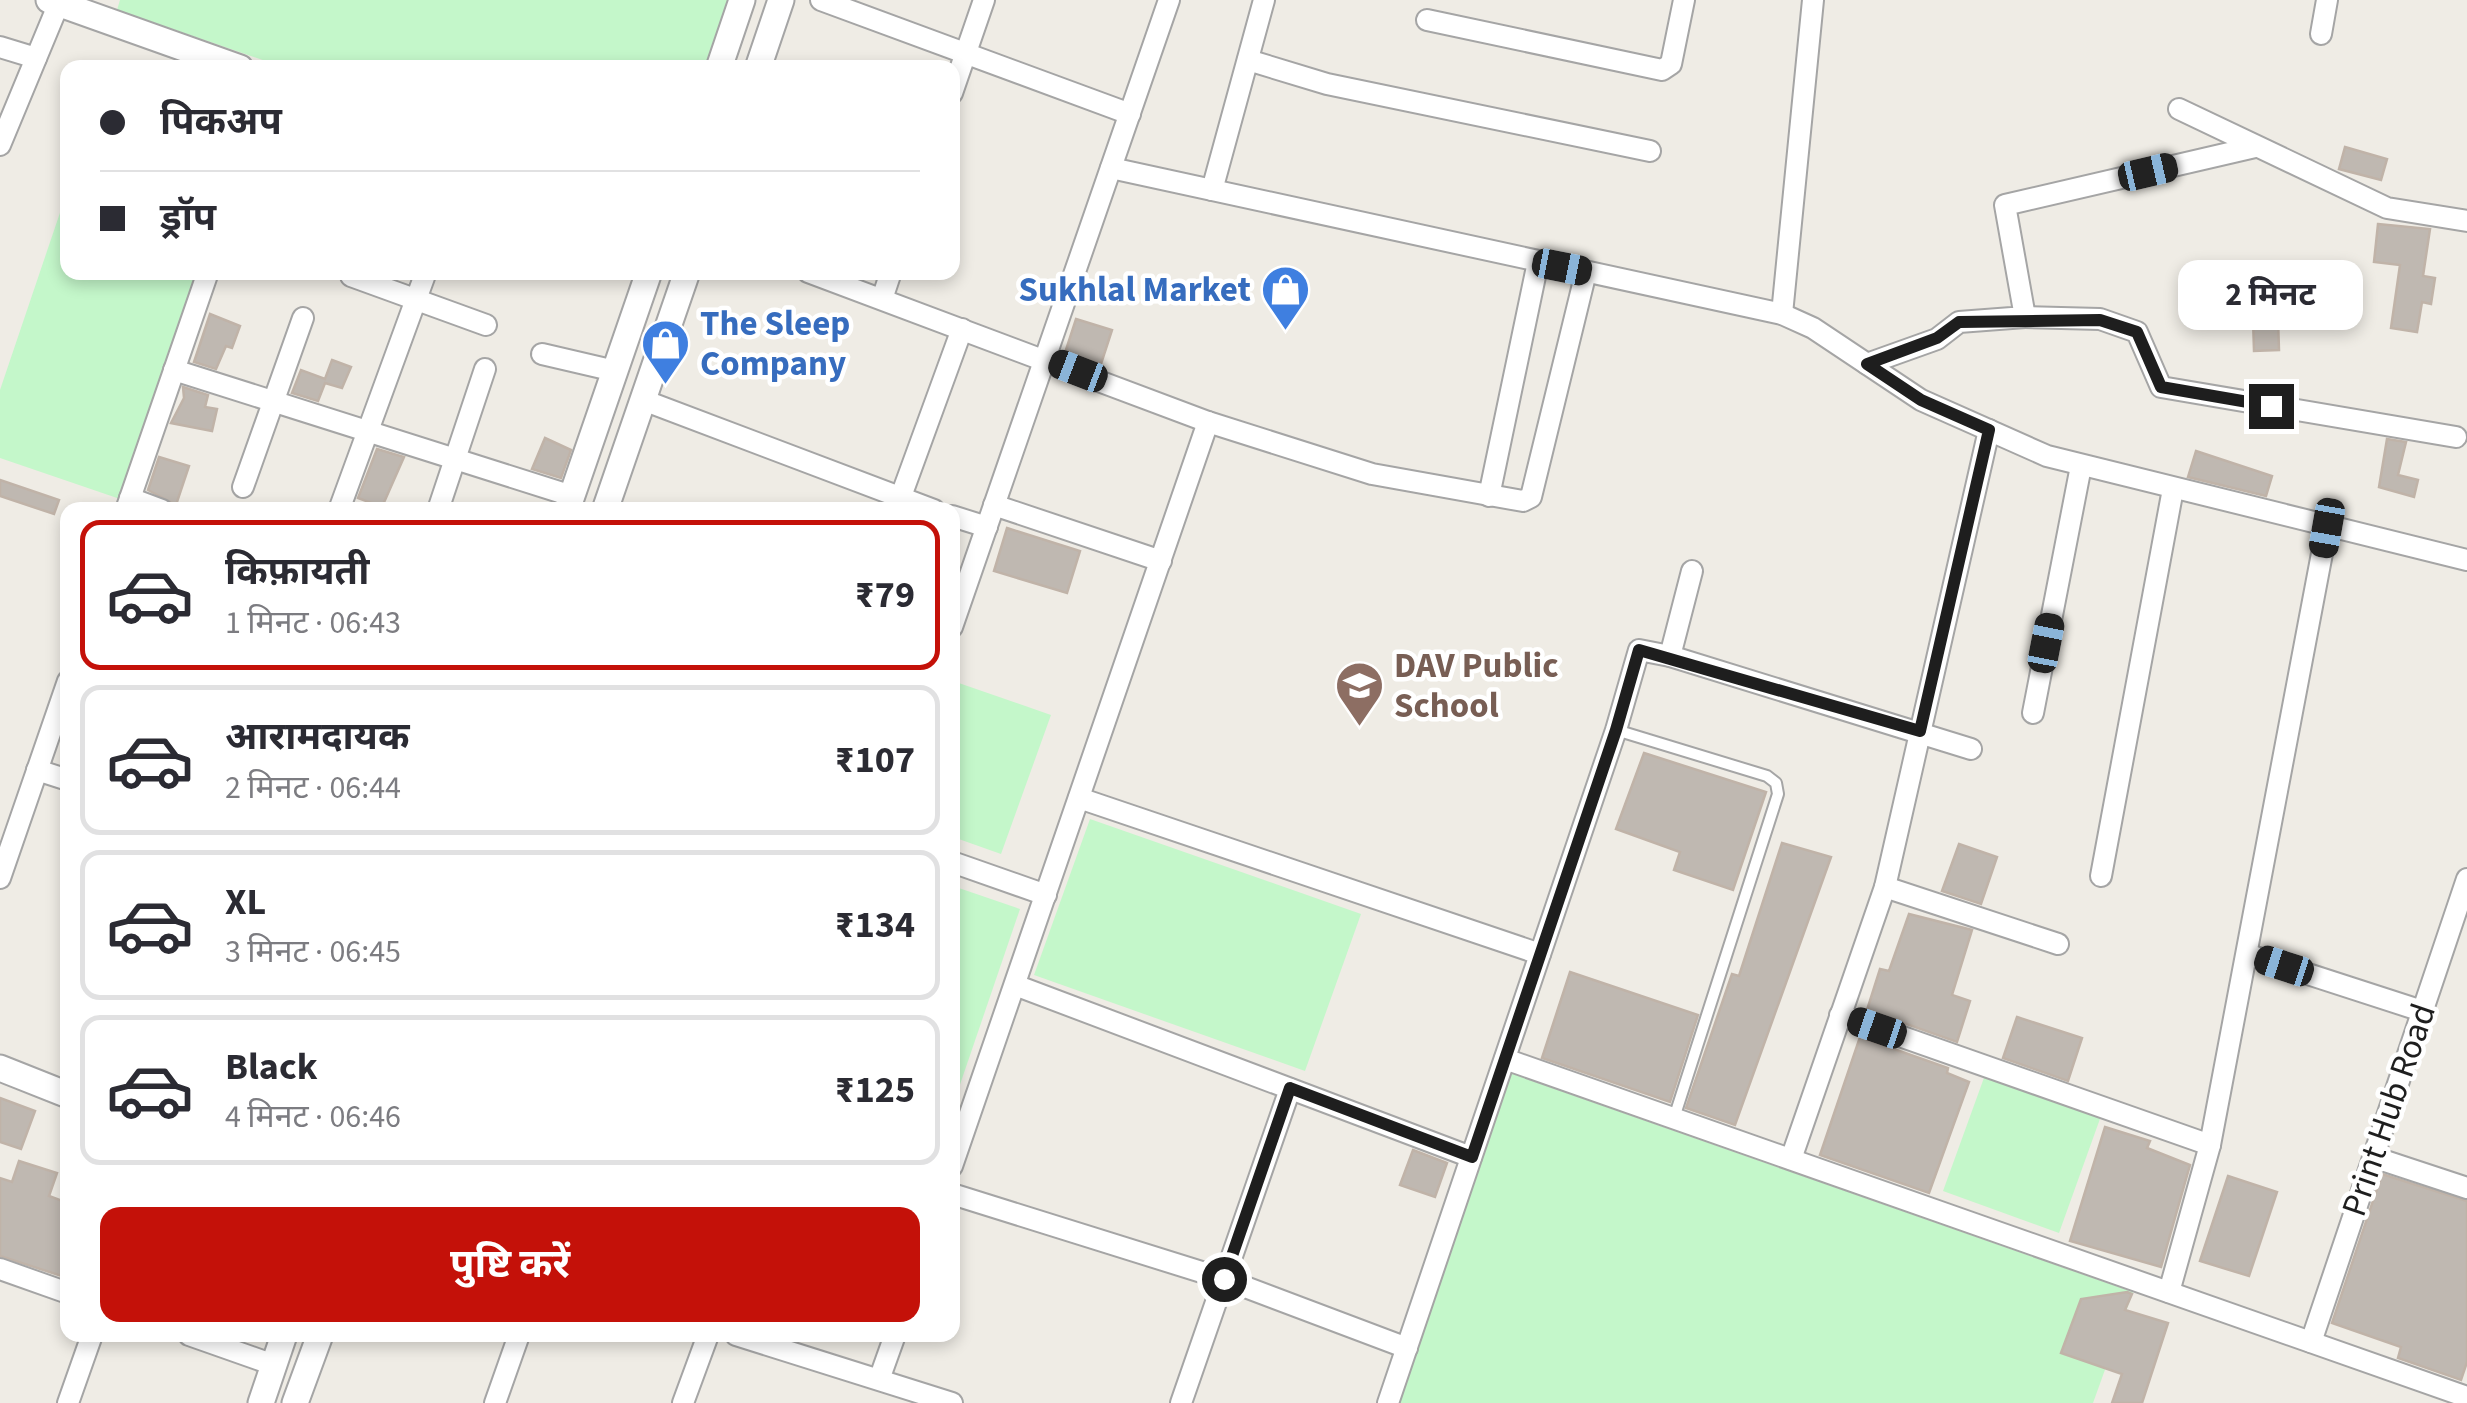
<!DOCTYPE html>
<html lang="hi">
<meta charset="utf-8">
<style>
:root{--surface:#fff;--page:#f7f7f7;--text:#2b2b33;--muted:#7c7c81;--line:#e1e1e2;--accent:#c41109}
body{margin:0;font-family:"Source Sans 3","Noto Sans Devanagari",sans-serif;background:var(--page);color:var(--text);height:100vh;display:flex;flex-direction:column;font-size:38px;white-space:nowrap}
*{box-sizing:border-box;margin:0}
p{font-size:32px;color:var(--muted)}
.icon{flex:none;width:55px;height:55px;fill:none;stroke:currentColor;stroke-width:2;stroke-linecap:round;stroke-linejoin:round}
.map{position:relative;flex:1;overflow:hidden}
.panel{position:absolute;left:60px;top:502px;width:900px;height:840px;display:flex;flex-direction:column;background:var(--surface);border-radius:20px;box-shadow:0 5px 15px #0003}
.panel>*{flex:none}
.hud{position:absolute;left:60px;top:60px;width:900px;height:220px;border-radius:20px;box-shadow:0 5px 15px #0003;display:grid;align-content:center;height:220px;padding:0 40px;background:var(--surface)}
.end{position:absolute;width:45px;height:45px;margin:-22px;border:12px solid #1e1e1e;background:#fff;box-shadow:0 0 0 5px #fff}
.from{border-radius:50%}
.bubble{position:absolute;height:70px;border-radius:20px;background:var(--surface);box-shadow:0 5px 15px #0003;font-size:32px;font-weight:700;line-height:70px;text-align:center}
.car{position:absolute;width:30px;height:60px;margin:-30px -15px;border-radius:12px;box-shadow:0 0 8px 2px #0007;background:linear-gradient(#222 24%,#8ab4d8 0 40%,#222 0 76%,#8ab4d8 0 86%,#222 0)}
.hud b{display:flex;align-items:center;gap:35px;height:95px;font-size:38px}
.hud b+b{border-top:2px solid var(--line)}
.hud i{width:25px;height:25px;background:var(--text)}
ul{padding:18px 0 0;list-style:none}
li{display:flex;align-items:center;gap:30px;height:150px;margin:0 20px 15px;padding:0 20px;border:5px solid var(--line);border-radius:20px}
li div{flex:1}
li b{display:block;font-size:38px}
li em{font-style:normal;font-weight:700}
li.current{border-color:var(--accent)}
li>.icon{width:90px;height:90px;stroke-width:1.5}
.cta{display:flex;gap:20px;margin-top:auto;padding:20px 40px}
.cta a{flex:1;height:115px;border-radius:20px;background:var(--accent);color:#fff;font-size:40px;font-weight:700;line-height:115px;text-align:center}
.map>svg:first-child{display:block}
.park{fill:#c4f7ca}
.building{fill:#bfb8b1;stroke:#c0b3a8;stroke-width:2.5}
.lines{fill:none;stroke-linecap:round;stroke-linejoin:round}
.service-casing{stroke:#a5a5a5;stroke-width:14}
.minor-casing{stroke:#a5a5a5;stroke-width:24}
.tertiary-casing{stroke:#a5a5a5;stroke-width:29}
.service{stroke:#fff;stroke-width:10}
.minor{stroke:#fff;stroke-width:20}
.tertiary{stroke:#fff;stroke-width:25}
.route{stroke:#1e1e1e;stroke-width:12}
.labels{text-anchor:middle;dominant-baseline:central;stroke-width:9;stroke-linejoin:round;paint-order:stroke}
.shop-label{font-size:35px;font-weight:bold;fill:#366cbe;stroke:#fff;text-anchor:end}
.education-label{font-size:35px;font-weight:bold;fill:#785e54;stroke:#fff;text-anchor:start}
.street-label{font-size:35px;fill:#1e1e1e;stroke:#fff}
</style>
<div class="map">
<svg width="2467" height="1403" viewBox="0 0 2467 1403">
<rect width="100%" height="100%" fill="#efece5"/>
<g class="park">
<path d="M 120,0 L 739,0 L 712,68 L 283,67 L 117,10 Z"/>
<path d="M 67,192 L 68,272 L 197,273 L 120,499 L 0,458 L 0,390 Z"/>
<path d="M 953,681 L 1051,715 L 1001,854 L 953,837 Z"/>
<path d="M 1090,819 L 1361,914 L 1305,1071 L 1034,975 Z"/>
<path d="M 953,886 L 1020,909 L 953,1105 L 952,886 Z"/>
<path d="M 1510,1073 L 2133,1292 L 2093,1403 L 1398,1403 Z"/>
<path d="M 1985,1075 L 2101,1116 L 2059,1233 L 1943,1191 Z"/>
</g>
<g class="building">
<path d="M 2345,147 L 2387,159 L 2381,180 L 2339,169 Z"/>
<path d="M 2378,224 L 2430,229 L 2423,276 L 2435,278 L 2431,304 L 2422,302 L 2417,332 L 2391,328 L 2400,265 L 2374,262 Z"/>
<path d="M 210,314 L 240,326 L 232,348 L 226,346 L 216,369 L 194,362 Z"/>
<path d="M 2278,318 L 2279,350 L 2254,351 L 2253,319 Z"/>
<path d="M 1076,319 L 1112,330 L 1101,364 L 1065,353 Z"/>
<path d="M 332,360 L 351,367 L 342,388 L 325,383 L 318,401 L 292,393 L 301,370 L 325,379 Z"/>
<path d="M 183,387 L 208,395 L 205,407 L 217,409 L 212,431 L 171,423 L 184,398 Z"/>
<path d="M 545,438 L 571,450 L 561,478 L 532,469 Z"/>
<path d="M 2387,439 L 2406,442 L 2398,475 L 2418,480 L 2414,497 L 2379,487 Z"/>
<path d="M 377,449 L 404,457 L 382,507 L 358,498 Z"/>
<path d="M 2196,451 L 2272,476 L 2266,496 L 2188,477 Z"/>
<path d="M 159,457 L 189,466 L 176,505 L 148,490 Z"/>
<path d="M 0,480 L 59,500 L 54,514 L 0,496 Z"/>
<path d="M 1007,528 L 1080,551 L 1067,593 L 994,571 Z"/>
<path d="M 1644,753 L 1766,792 L 1733,890 L 1674,870 L 1680,852 L 1616,829 Z"/>
<path d="M 1782,843 L 1831,857 L 1735,1125 L 1686,1108 L 1732,974 L 1739,976 Z"/>
<path d="M 1959,844 L 1997,857 L 1981,904 L 1942,891 Z"/>
<path d="M 1909,914 L 1972,930 L 1952,995 L 1970,1001 L 1957,1042 L 1867,1010 L 1880,969 L 1889,971 Z"/>
<path d="M 1570,972 L 1698,1015 L 1670,1102 L 1542,1058 Z"/>
<path d="M 2017,1017 L 2082,1038 L 2068,1081 L 2003,1058 Z"/>
<path d="M 1860,1037 L 1948,1068 L 1947,1073 L 1969,1082 L 1929,1193 L 1820,1155 Z"/>
<path d="M 0,1098 L 35,1111 L 21,1149 L 0,1142 Z"/>
<path d="M 2105,1127 L 2150,1141 L 2147,1148 L 2190,1165 L 2161,1267 L 2070,1241 Z"/>
<path d="M 1413,1150 L 1447,1163 L 1435,1197 L 1400,1185 Z"/>
<path d="M 19,1161 L 57,1173 L 49,1196 L 68,1203 L 68,1278 L 0,1256 L 0,1178 L 12,1182 Z"/>
<path d="M 2382,1174 L 2467,1201 L 2467,1362 L 2461,1380 L 2398,1358 L 2401,1347 L 2332,1323 Z"/>
<path d="M 2228,1176 L 2277,1192 L 2249,1276 L 2200,1261 Z"/>
<path d="M 2127,1292 L 2132,1294 L 2125,1310 L 2168,1323 L 2142,1403 L 2112,1403 L 2122,1374 L 2061,1353 L 2081,1299 Z"/>
</g>
<g class="lines">
<defs>
<path id="service" d="M 1616,730 L 1767,776 L 1776,783 L 1778,794 L 1674,1118"/>
<g id="minor">
<path d="M 821,0 L 1130,114"/>
<path d="M 1427,20 L 1662,70 L 1671,64 L 1684,0"/>
<path d="M 2321,34 L 2327,0"/>
<path d="M 0,47 L 36,58"/>
<path d="M 1248,60 L 1327,84 L 1650,151"/>
<path d="M 952,93 L 984,0"/>
<path d="M 2179,109 L 2387,208 L 2467,221"/>
<path d="M 0,145 L 59,3"/>
<path d="M 1111,168 L 1782,314 L 1813,328 L 1921,400 L 2047,456 L 2467,560"/>
<path d="M 1212,190 L 1264,0"/>
<path d="M 808,272 L 1208,422 L 1372,474 L 1523,501 L 1531,497 L 1586,272"/>
<path d="M 351,276 L 486,325"/>
<path d="M 882,299 L 891,272"/>
<path d="M 1782,314 L 1813,0"/>
<path d="M 2025,317 L 2100,319 L 2137,332 L 2161,387 L 2456,437"/>
<path d="M 542,354 L 615,371"/>
<path d="M 1867,364 L 1937,339 L 1959,322 L 2025,317 L 2005,205 L 2255,147"/>
<path d="M 174,370 L 572,496"/>
<path d="M 643,400 L 934,510"/>
<path d="M 243,487 L 303,318"/>
<path d="M 1489,496 L 1538,262"/>
<path d="M 130,498 L 162,510"/>
<path d="M 994,505 L 1161,561"/>
<path d="M 126,510 L 208,272"/>
<path d="M 339,510 L 426,272"/>
<path d="M 438,510 L 485,369"/>
<path d="M 896,510 L 962,329"/>
<path d="M 952,516 L 987,527"/>
<path d="M 952,627 L 1169,0"/>
<path d="M 1670,656 L 1692,571"/>
<path d="M 2033,713 L 2081,466"/>
<path d="M 37,770 L 68,780"/>
<path d="M 1079,798 L 1540,954"/>
<path d="M 952,862 L 1046,895"/>
<path d="M 2101,876 L 2173,489"/>
<path d="M 0,878 L 68,681"/>
<path d="M 1885,887 L 2058,944"/>
<path d="M 2249,955 L 2422,1011"/>
<path d="M 1015,985 L 1471,1157"/>
<path d="M 1840,1015 L 2210,1145"/>
<path d="M 1505,1059 L 2467,1397"/>
<path d="M 2373,1157 L 2467,1188"/>
<path d="M 1791,1159 L 1885,887 L 1989,430"/>
<path d="M 952,1166 L 1208,422"/>
<path d="M 952,1194 L 1224,1279 L 1407,1348"/>
<path d="M 0,1269 L 68,1293"/>
<path d="M 2169,1292 L 2210,1145 L 2327,527"/>
<path d="M 189,1335 L 274,1365"/>
<path d="M 736,1335 L 952,1403"/>
<path d="M 2311,1342 L 2467,879"/>
<path d="M 880,1377 L 895,1335"/>
<path d="M 68,1403 L 92,1335"/>
<path d="M 495,1403 L 519,1335"/>
<path d="M 683,1403 L 708,1335"/>
<path d="M 1181,1403 L 1290,1089"/>
<path d="M 1388,1403 L 1616,730 L 1639,650 L 1670,656 L 1971,749"/>
</g>
<g id="tertiary">
<path d="M 49,0 L 240,68"/>
<path d="M 719,68 L 742,0"/>
<path d="M 758,68 L 781,0"/>
<path d="M 567,510 L 649,272"/>
<path d="M 605,510 L 687,272"/>
<path d="M 0,1068 L 68,1095"/>
<path d="M 261,1403 L 284,1335"/>
<path d="M 295,1403 L 320,1335"/>
</g>
</defs>
<use href="#service" class="service-casing"/>
<use href="#minor" class="minor-casing"/>
<use href="#tertiary" class="tertiary-casing"/>
<use href="#service" class="service"/>
<use href="#minor" class="minor"/>
<use href="#tertiary" class="tertiary"/>
</g>
<g class="lines">
<path class="route" d="M 1224,1279 L 1290,1088 L 1472,1157 L 1616,730 L 1639,650 L 1920,731 L 1989,430 L 1921,400 L 1867,364 L 1937,338 L 1959,322 L 2100,320 L 2137,332 L 2161,387 L 2271,406"/>
</g>
<defs>
<symbol id="shop-pin" viewBox="-11 -11 22 30"><path d="M0 17L-7.5 6A9.5 9.5 0 1 1 7.5 6Z" fill="#3f7fe0" stroke="#fff"/><path d="M-5-2.5h2.3a2.7 3.5 0 0 1 5.4 0H5L5.5 6h-11ZM-1.5-2.5h3a1.5 2.3 0 0 0-3 0Z" fill="#fff"/></symbol>
<symbol id="school-pin" viewBox="-11 -11 22 30"><path d="M0 17L-7.5 6A9.5 9.5 0 1 1 7.5 6Z" fill="#8d6e63" stroke="#fff"/><path d="M0-5L7-2L0 1L-7-2ZM-4 1L0 2.5L4 1V4Q0 6-4 4Z" fill="#fff"/></symbol>
</defs>
<g fill-rule="evenodd">
<use href="#shop-pin" x="1258" y="262" width="55" height="75"/>
<use href="#shop-pin" x="638" y="316" width="55" height="75"/>
<use href="#school-pin" x="1332" y="658" width="55" height="75"/>
</g>
<g class="labels">
<g class="shop-label">
<text x="1251" y="290">Sukhlal Market</text>
<text x="700" y="324" text-anchor="start">The Sleep<tspan x="700" dy="40">Company</tspan></text>
</g>
<g class="education-label">
<text x="1394" y="666">DAV Public<tspan x="1394" dy="40">School</tspan></text>
</g>
<g class="street-label">
<text transform="translate(2389 1110) rotate(-71)">Print Hub Road</text>
</g>
</g>
</svg>
<i class="end from" style="left:1224px;top:1279px"></i>
<i class="end" style="left:2271px;top:406px"></i>
<div class="bubble" style="left:2178px;top:260px;width:185px">2 मिनट</div>
<i class="car" style="left:2148px;top:172px;rotate:77deg"></i>
<i class="car" style="left:1562px;top:267px;rotate:101deg"></i>
<i class="car" style="left:1078px;top:371px;rotate:291deg"></i>
<i class="car" style="left:2327px;top:528px;rotate:190deg"></i>
<i class="car" style="left:2046px;top:643px;rotate:11deg"></i>
<i class="car" style="left:2284px;top:966px;rotate:288deg"></i>
<i class="car" style="left:1877px;top:1028px;rotate:289deg"></i>
<div class="hud">
<b><i class="from"></i>पिकअप</b>
<b><i></i>ड्रॉप</b>
</div>
<section class="panel">
<ul>
<li class="current"><svg class="icon" aria-label="car" viewBox="0 0 24 24"><path d="M5 17H2v-5l4-1 3-4h7l3 4 3 1v5h-3M9 17h6M6 11h13"/><circle cx="7" cy="17" r="2"/><circle cx="17" cy="17" r="2"/></svg><div><b>किफ़ायती</b><p>1 मिनट · 06:43</p></div><em>₹79</em></li>
<li><svg class="icon" aria-label="car" viewBox="0 0 24 24"><path d="M5 17H2v-5l4-1 3-4h7l3 4 3 1v5h-3M9 17h6M6 11h13"/><circle cx="7" cy="17" r="2"/><circle cx="17" cy="17" r="2"/></svg><div><b>आरामदायक</b><p>2 मिनट · 06:44</p></div><em>₹107</em></li>
<li><svg class="icon" aria-label="car" viewBox="0 0 24 24"><path d="M5 17H2v-5l4-1 3-4h7l3 4 3 1v5h-3M9 17h6M6 11h13"/><circle cx="7" cy="17" r="2"/><circle cx="17" cy="17" r="2"/></svg><div><b>XL</b><p>3 मिनट · 06:45</p></div><em>₹134</em></li>
<li><svg class="icon" aria-label="car" viewBox="0 0 24 24"><path d="M5 17H2v-5l4-1 3-4h7l3 4 3 1v5h-3M9 17h6M6 11h13"/><circle cx="7" cy="17" r="2"/><circle cx="17" cy="17" r="2"/></svg><div><b>Black</b><p>4 मिनट · 06:46</p></div><em>₹125</em></li>
</ul>
<div class="cta"><a>पुष्टि करें</a></div>
</section>
</div>
